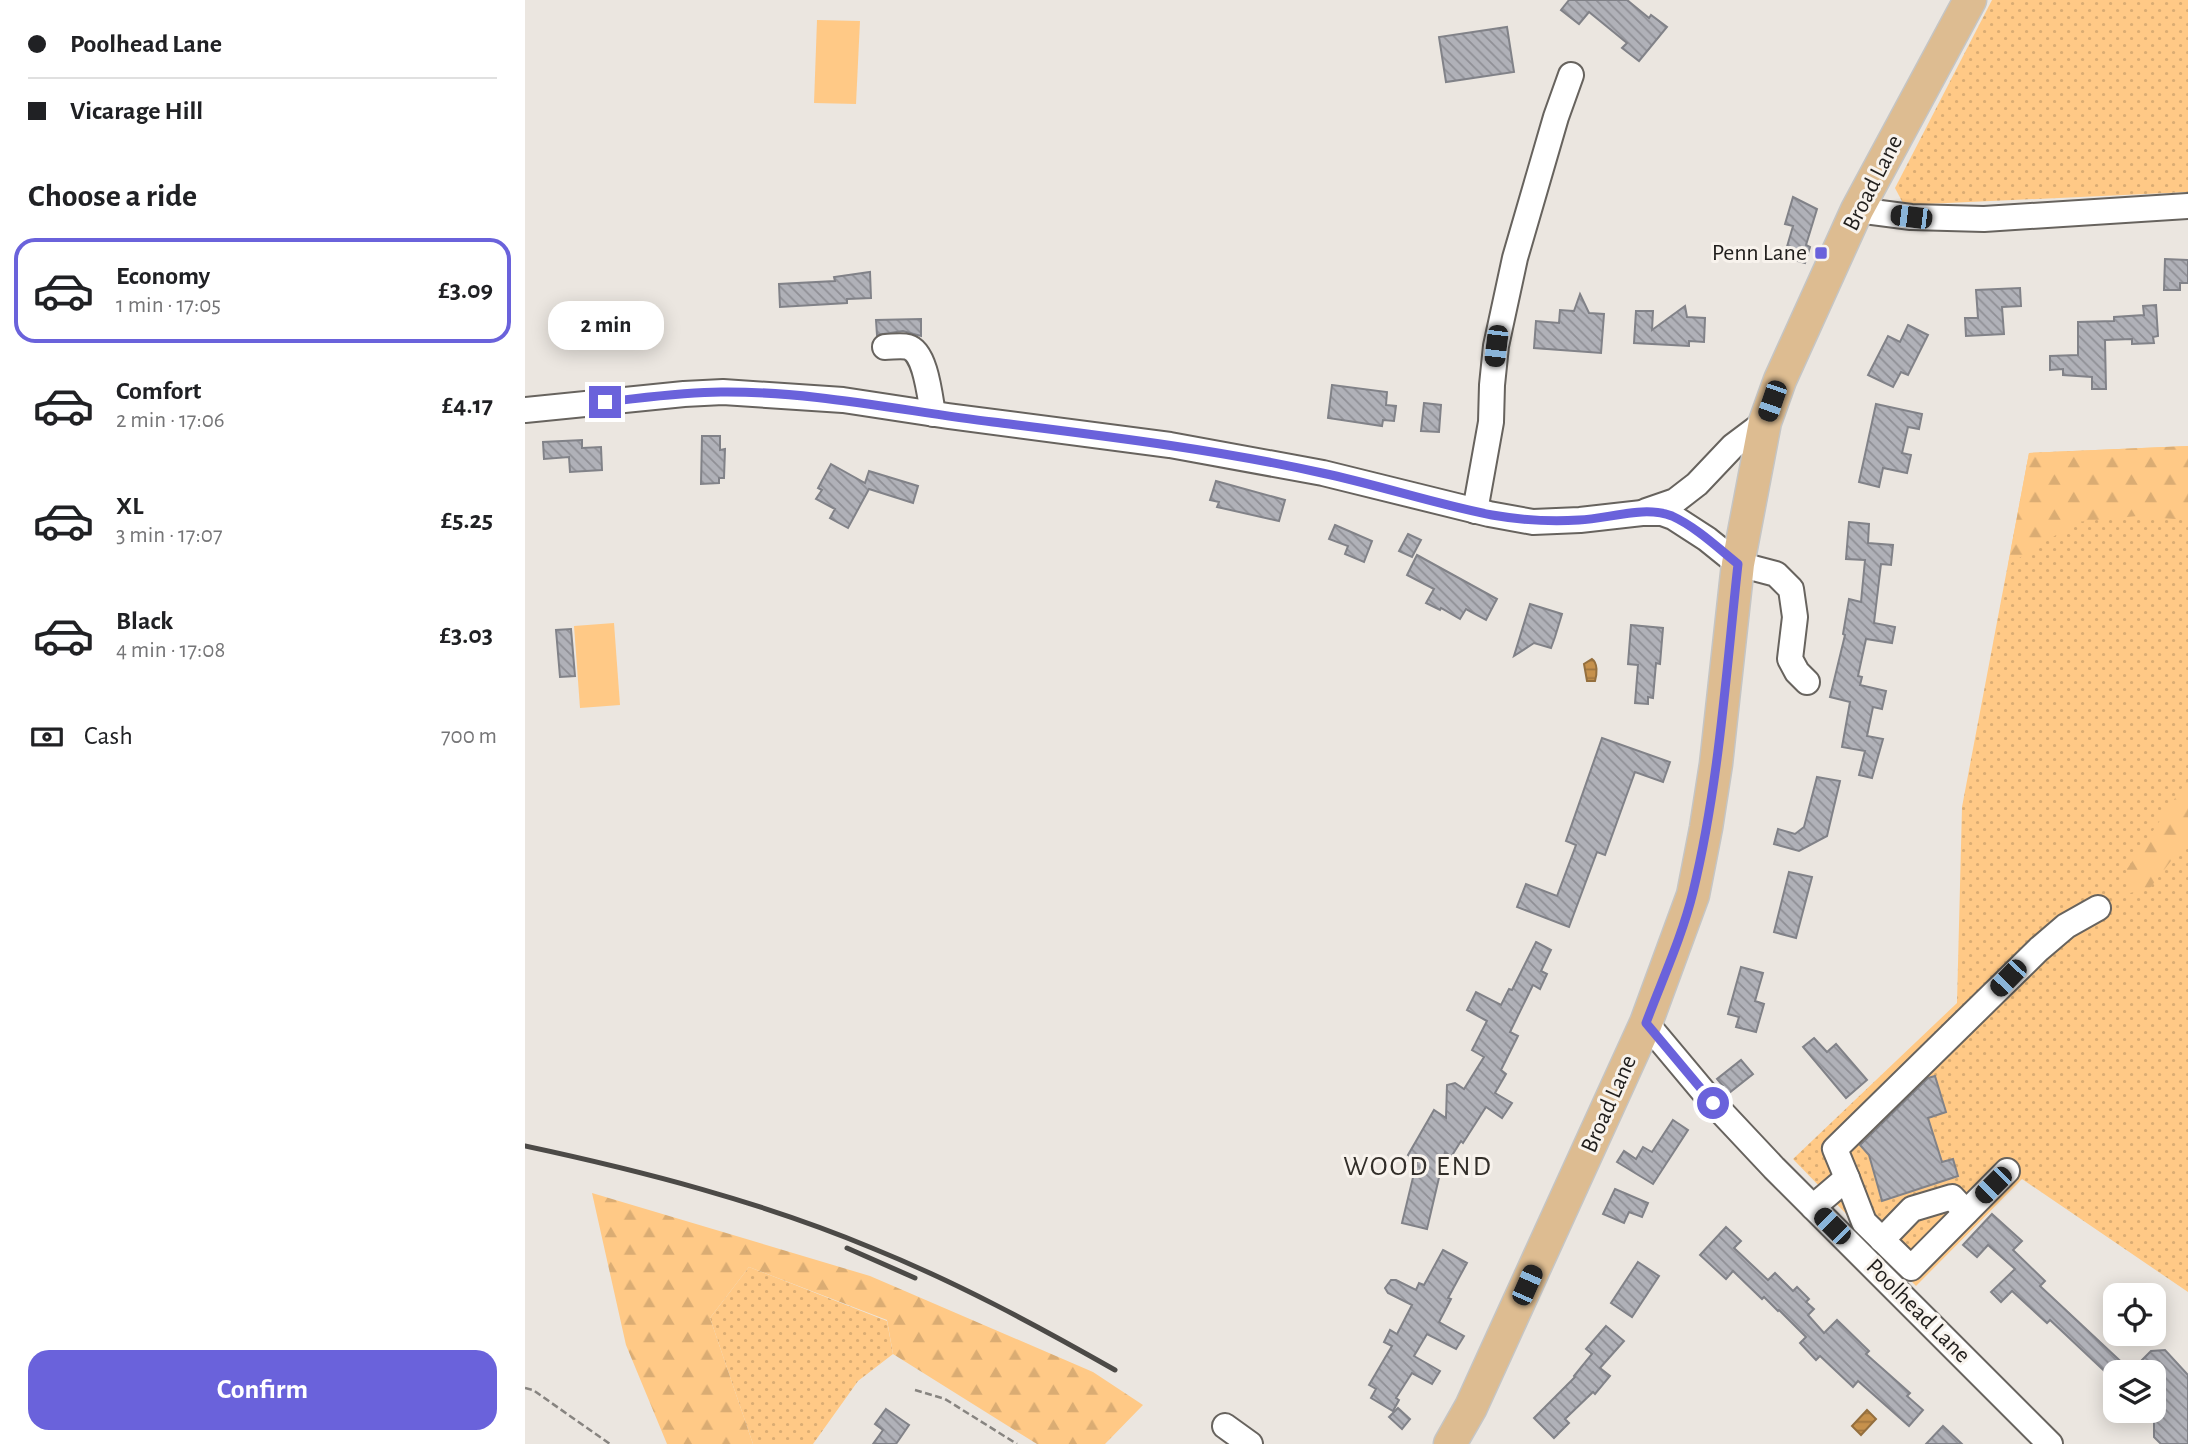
<!DOCTYPE html>
<meta charset="utf-8">
<style>
:root{--surface:#fff;--page:#f2f2f2;--text:#202124;--muted:#757577;--line:#e0e0e0;--accent:#6a62db}
body{margin:0;font-family:"Alegreya Sans",sans-serif;background:var(--page);color:var(--text);height:100vh;display:flex;flex-direction:column;font-size:26px;white-space:nowrap}
*{box-sizing:border-box;margin:0}
p{font-size:23px;color:var(--muted)}
.icon{flex:none;width:38px;height:38px;fill:none;stroke:currentColor;stroke-width:2;stroke-linecap:round;stroke-linejoin:round}
.map{position:relative;flex:1;overflow:hidden}
.details{display:flex;flex-direction:column;background:var(--surface);width:525px}
.details>*{flex:none}
.banner{display:grid;align-content:center;height:154px;padding:0 28px;background:var(--surface)}
.controls{position:absolute;left:1578px;top:1283px;display:grid;gap:14px}
.controls a{display:grid;place-items:center;width:63px;height:63px;border-radius:14px;background:var(--surface);box-shadow:0 4px 18px #0003;font-size:35px}
.end{position:absolute;width:32px;height:32px;margin:-16px;border:9px solid #6a62db;background:#fff;box-shadow:0 0 0 4px #fff}
.from{border-radius:50%}
.bubble{position:absolute;height:49px;border-radius:21px;background:var(--surface);box-shadow:0 4px 18px #0003;font-size:23px;font-weight:700;line-height:49px;text-align:center}
.car{position:absolute;width:21px;height:42px;margin:-21px -10px;border-radius:9px;box-shadow:0 0 5px 2px #0007;background:linear-gradient(#222 24%,#8ab4d8 0 40%,#222 0 76%,#8ab4d8 0 86%,#222 0)}
.banner b{display:flex;align-items:center;gap:24px;height:66px;font-size:26px}
.banner b+b{border-top:2px solid var(--line)}
.banner i{width:18px;height:18px;background:var(--text)}
ul{padding:0;list-style:none}
li{display:flex;align-items:center;gap:21px;height:105px;margin:0 14px 10px;padding:0 14px;border:4px solid transparent;border-radius:21px}
li div{flex:1}
li b{display:block;font-size:26px}
li em{font-style:normal;font-weight:700}
li.current{border-color:var(--accent)}
li>.icon{width:63px;height:63px;stroke-width:1.5}
h2{padding:0 28px;font-size:32px;line-height:84px}
.pay{display:flex;align-items:center;gap:18px;height:77px;padding:0 28px;font-size:26px}
.pay p{margin-inline-start:auto}
.button{display:flex;gap:14px;margin-top:auto;padding:14px 28px}
.button a{flex:1;height:80px;border-radius:21px;background:var(--accent);color:#fff;font-size:28px;font-weight:700;line-height:80px;text-align:center}
main{display:flex;flex:1;min-height:0}
.map>svg:first-child{display:block}
.grass{fill:url(#grass-dots)}
.forest{fill:url(#forest-firs)}
.park{fill:#ffc986}
.water{fill:url(#water-rules);stroke:#946f3e;stroke-width:2}
.building{fill:url(#building-back-hatch);stroke:#818288;stroke-width:2}
.lines{fill:none;stroke-linecap:round;stroke-linejoin:round}
.minor-casing{stroke:#67635e;stroke-width:28}
.major-casing{stroke:#c5c5c4;stroke-width:35}
.path{stroke:#878480;stroke-width:2.5;stroke-dasharray:7 3.5;stroke-linecap:butt}
.minor{stroke:#fff;stroke-width:24}
.major{stroke:#ddbc91;stroke-width:32}
.rail{stroke:#4c4a47;stroke-width:5}
.route{stroke:#6a62db;stroke-width:9}
.poi-dot{fill:#6a62db;stroke:#f8f3ed;stroke-width:2.5}
.labels{text-anchor:middle;dominant-baseline:central;stroke-width:6;stroke-linejoin:round;paint-order:stroke}
.street-label{font-size:24px;fill:#211f1d;stroke:#f8f3ed}
.poi-label{font-size:24px;fill:#211f1d;stroke:#f8f3ed;text-anchor:end}
.quarter-label{font-size:28px;letter-spacing:2px;fill:#322e29;stroke:#f8f3ed}
</style>
<main>
<section class="details">
<div class="banner">
<b><i class="from"></i>Poolhead Lane</b>
<b><i></i>Vicarage Hill</b>
</div>
<h2>Choose a ride</h2>
<ul>
<li class="current"><svg class="icon" aria-label="car" viewBox="0 0 24 24"><path d="M5 17H2v-5l4-1 3-4h7l3 4 3 1v5h-3M9 17h6M6 11h13"/><circle cx="7" cy="17" r="2"/><circle cx="17" cy="17" r="2"/></svg><div><b>Economy</b><p>1 min · 17:05</p></div><em>£3.09</em></li>
<li><svg class="icon" aria-label="car" viewBox="0 0 24 24"><path d="M5 17H2v-5l4-1 3-4h7l3 4 3 1v5h-3M9 17h6M6 11h13"/><circle cx="7" cy="17" r="2"/><circle cx="17" cy="17" r="2"/></svg><div><b>Comfort</b><p>2 min · 17:06</p></div><em>£4.17</em></li>
<li><svg class="icon" aria-label="car" viewBox="0 0 24 24"><path d="M5 17H2v-5l4-1 3-4h7l3 4 3 1v5h-3M9 17h6M6 11h13"/><circle cx="7" cy="17" r="2"/><circle cx="17" cy="17" r="2"/></svg><div><b>XL</b><p>3 min · 17:07</p></div><em>£5.25</em></li>
<li><svg class="icon" aria-label="car" viewBox="0 0 24 24"><path d="M5 17H2v-5l4-1 3-4h7l3 4 3 1v5h-3M9 17h6M6 11h13"/><circle cx="7" cy="17" r="2"/><circle cx="17" cy="17" r="2"/></svg><div><b>Black</b><p>4 min · 17:08</p></div><em>£3.03</em></li>
</ul>
<div class="pay"><svg class="icon" aria-label="cash" viewBox="0 0 24 24"><path d="M3 7h18v10H3z"/><circle cx="12" cy="12" r="2"/></svg>Cash<p>700 m</p></div>
<div class="button"><a>Confirm</a></div>
</section>
<div class="map">
<svg width="1663" height="1444" viewBox="0 0 1663 1444">
<defs>
<pattern id="grass-dots" width="8" height="8" patternUnits="userSpaceOnUse" patternTransform="scale(1.75)"><rect width="8" height="8" fill="#ffc986"/><path d="M2 2h.1M6 6h.1" fill="none" stroke="#daac73" stroke-width="1.8" stroke-linecap="round"/></pattern>
<pattern id="forest-firs" width="22" height="20" patternUnits="userSpaceOnUse" patternTransform="scale(1.75)"><rect width="22" height="20" fill="#ffc986"/><path d="M5 1l3.5 6h-7zM16 11l3.5 6h-7z" fill="#daac73"/></pattern>
<pattern id="water-rules" width="6" height="5" patternUnits="userSpaceOnUse" patternTransform="scale(1.75)"><rect width="6" height="5" fill="#c6914c"/><path d="M0 2.5h6" fill="none" stroke="#a0763f"/></pattern>
<pattern id="building-back-hatch" width="6" height="6" patternUnits="userSpaceOnUse" patternTransform="scale(1.75)"><rect width="6" height="6" fill="#b0b1b8"/><path d="M-1 5l2 2M0 0l6 6M5-1l2 2" fill="none" stroke="#8f8f95"/></pattern>
</defs>
<rect width="100%" height="100%" fill="#ebe6e0"/>
<g class="grass">
<path d="M 1467,0 L 1663,0 L 1663,192 L 1379,205 L 1370,188 Z"/>
<path d="M 1663,446 L 1663,1292 L 1497,1179 L 1391,1286 L 1268,1159 L 1432,1003 L 1437,807 L 1504,453 Z"/>
<path d="M 224,1267 L 362,1321 L 368,1354 L 333,1381 L 288,1444 L 228,1444 L 185,1318 Z"/>
</g>
<g class="forest">
<path d="M 1663,446 L 1663,520 L 1612,516 L 1552,522 L 1483,565 L 1504,453 Z"/>
<path d="M 1663,779 L 1663,839 L 1625,888 L 1605,893 L 1602,869 Z"/>
<path d="M 67,1193 L 345,1276 L 568,1372 L 618,1405 L 580,1444 L 512,1444 L 368,1354 L 362,1320 L 224,1267 L 185,1318 L 228,1444 L 142,1444 L 101,1345 Z"/>
</g>
<g class="park">
<path d="M 292,20 L 335,21 L 331,104 L 289,103 Z"/>
<path d="M 89,623 L 95,705 L 55,708 L 49,626 Z"/>
</g>
<g class="water">
<path d="M 1067,659 C 1073,663 1072,674 1070,681 L 1062,681 L 1059,664 Z"/>
<path d="M 1342,1410 L 1351,1419 L 1336,1435 L 1327,1426 Z"/>
</g>
<g class="building">
<path d="M 1044,0 L 1102,0 L 1124,18 L 1126,15 L 1142,27 L 1114,61 L 1097,48 L 1102,43 L 1064,12 L 1054,24 L 1036,10 Z"/>
<path d="M 982,27 L 989,72 L 921,82 L 914,37 Z"/>
<path d="M 1268,197 L 1292,209 L 1281,245 L 1285,247 L 1280,263 L 1259,257 L 1268,226 L 1260,224 Z"/>
<path d="M 1640,259 L 1663,260 L 1663,283 L 1655,283 L 1655,290 L 1639,290 Z"/>
<path d="M 345,272 L 346,298 L 322,299 L 322,303 L 255,307 L 254,284 L 310,281 L 309,277 Z"/>
<path d="M 1495,288 L 1496,306 L 1477,307 L 1479,334 L 1441,336 L 1440,318 L 1453,318 L 1451,290 Z"/>
<path d="M 1055,294 L 1064,313 L 1079,314 L 1076,353 L 1009,348 L 1011,321 L 1034,323 L 1035,310 L 1049,311 Z"/>
<path d="M 1631,305 L 1633,336 L 1628,337 L 1629,343 L 1607,344 L 1607,339 L 1580,340 L 1581,389 L 1567,389 L 1567,377 L 1538,375 L 1538,369 L 1525,370 L 1525,356 L 1553,355 L 1553,322 L 1589,321 L 1589,317 L 1619,315 L 1618,306 Z"/>
<path d="M 1160,306 L 1162,317 L 1180,318 L 1179,342 L 1164,341 L 1164,346 L 1109,343 L 1111,311 L 1128,311 L 1127,330 Z"/>
<path d="M 396,319 L 396,336 L 378,331 L 352,335 L 351,320 Z"/>
<path d="M 1383,325 L 1403,335 L 1383,375 L 1376,372 L 1368,387 L 1343,375 L 1363,336 L 1375,342 Z"/>
<path d="M 807,385 L 862,392 L 861,405 L 871,406 L 869,421 L 858,420 L 857,426 L 803,418 Z"/>
<path d="M 899,403 L 916,405 L 914,432 L 896,431 Z"/>
<path d="M 1351,404 L 1397,414 L 1394,429 L 1383,427 L 1377,453 L 1386,455 L 1382,473 L 1358,468 L 1354,487 L 1334,482 Z"/>
<path d="M 177,436 L 195,436 L 195,450 L 200,449 L 199,478 L 194,478 L 194,483 L 176,484 Z"/>
<path d="M 57,440 L 57,448 L 76,447 L 77,470 L 45,472 L 44,457 L 19,459 L 18,442 Z"/>
<path d="M 306,464 L 340,483 L 344,471 L 393,486 L 388,503 L 344,489 L 323,528 L 305,518 L 310,509 L 291,499 L 297,490 L 293,488 Z"/>
<path d="M 691,481 L 760,500 L 754,521 L 692,507 L 694,502 L 685,500 Z"/>
<path d="M 1324,522 L 1344,524 L 1343,543 L 1368,545 L 1366,565 L 1356,564 L 1349,623 L 1370,627 L 1367,643 L 1341,639 L 1333,676 L 1337,677 L 1335,685 L 1361,691 L 1357,709 L 1348,707 L 1342,736 L 1358,739 L 1347,778 L 1334,775 L 1340,751 L 1317,747 L 1325,702 L 1305,697 L 1320,635 L 1318,634 L 1324,599 L 1336,602 L 1340,560 L 1321,559 Z"/>
<path d="M 810,525 L 847,541 L 839,562 L 820,554 L 823,546 L 804,539 Z"/>
<path d="M 883,534 L 896,540 L 887,557 L 874,551 Z"/>
<path d="M 892,555 L 972,599 L 961,620 L 941,609 L 935,619 L 916,608 L 915,610 L 901,603 L 909,589 L 882,575 Z"/>
<path d="M 1005,604 L 1037,614 L 1030,637 L 1026,648 L 1009,643 L 989,656 Z"/>
<path d="M 1106,625 L 1138,628 L 1135,664 L 1131,663 L 1128,698 L 1123,697 L 1123,704 L 1110,703 L 1113,665 L 1103,664 Z"/>
<path d="M 46,629 L 50,676 L 35,677 L 31,630 Z"/>
<path d="M 1077,738 L 1145,762 L 1138,782 L 1110,772 L 1080,855 L 1072,852 L 1044,927 L 992,907 L 1001,884 L 1032,896 L 1051,845 L 1041,841 Z"/>
<path d="M 1292,777 L 1315,781 L 1302,836 L 1274,851 L 1249,844 L 1253,829 L 1270,834 L 1279,827 Z"/>
<path d="M 1264,872 L 1287,877 L 1271,938 L 1249,932 Z"/>
<path d="M 1011,942 L 1026,950 L 1016,971 L 1022,974 L 1015,989 L 1008,985 L 985,1032 L 993,1036 L 976,1070 L 981,1074 L 970,1093 L 987,1103 L 977,1118 L 961,1107 L 938,1143 L 936,1141 L 926,1157 L 920,1152 L 902,1229 L 877,1223 L 892,1161 L 883,1155 L 909,1110 L 921,1118 L 922,1085 L 930,1083 L 939,1089 L 959,1057 L 947,1050 L 962,1021 L 942,1010 L 951,992 L 976,1005 L 984,989 L 987,990 Z"/>
<path d="M 1216,967 L 1238,973 L 1230,1001 L 1239,1004 L 1231,1032 L 1211,1027 L 1214,1017 L 1203,1014 Z"/>
<path d="M 1289,1038 L 1302,1052 L 1311,1044 L 1342,1080 L 1321,1098 L 1278,1047 Z"/>
<path d="M 1216,1060 L 1228,1074 L 1204,1093 L 1192,1079 Z"/>
<path d="M 1410,1076 L 1421,1112 L 1403,1118 L 1417,1162 L 1428,1159 L 1433,1176 L 1357,1201 L 1344,1155 L 1335,1145 L 1403,1078 Z"/>
<path d="M 1148,1120 L 1163,1130 L 1128,1184 L 1092,1162 L 1099,1151 L 1111,1159 L 1118,1147 L 1127,1152 Z"/>
<path d="M 1090,1189 L 1123,1203 L 1117,1217 L 1104,1212 L 1099,1223 L 1078,1214 Z"/>
<path d="M 1467,1214 L 1497,1241 L 1488,1250 L 1520,1281 L 1515,1286 L 1606,1371 L 1626,1351 L 1640,1350 L 1663,1375 L 1663,1444 L 1636,1444 L 1629,1437 L 1629,1372 L 1591,1372 L 1591,1382 L 1525,1320 L 1522,1323 L 1487,1291 L 1476,1302 L 1466,1292 L 1490,1269 L 1463,1245 L 1452,1257 L 1438,1245 Z"/>
<path d="M 1201,1227 L 1216,1241 L 1209,1248 L 1243,1280 L 1250,1273 L 1268,1291 L 1272,1287 L 1284,1299 L 1281,1302 L 1289,1309 L 1283,1315 L 1299,1333 L 1312,1320 L 1344,1351 L 1341,1354 L 1385,1393 L 1382,1396 L 1398,1410 L 1384,1426 L 1333,1381 L 1328,1387 L 1295,1356 L 1291,1360 L 1275,1343 L 1281,1337 L 1254,1310 L 1253,1311 L 1239,1297 L 1237,1299 L 1208,1271 L 1201,1279 L 1175,1255 Z"/>
<path d="M 918,1250 L 942,1263 L 923,1298 L 926,1299 L 914,1322 L 939,1336 L 931,1349 L 902,1334 L 889,1356 L 915,1371 L 907,1384 L 887,1373 L 871,1398 L 874,1400 L 868,1411 L 846,1398 L 851,1389 L 844,1385 L 867,1346 L 859,1342 L 865,1330 L 872,1334 L 887,1305 L 863,1293 L 860,1288 L 866,1280 L 871,1280 L 891,1290 L 894,1283 L 899,1285 Z"/>
<path d="M 1113,1262 L 1134,1276 L 1107,1317 L 1086,1303 Z"/>
<path d="M 1081,1326 L 1099,1341 L 1075,1368 L 1085,1376 L 1070,1394 L 1068,1392 L 1040,1419 L 1044,1423 L 1029,1438 L 1009,1418 L 1050,1377 L 1049,1376 L 1067,1354 L 1061,1349 Z"/>
<path d="M 873,1408 L 885,1419 L 877,1429 L 864,1417 Z"/>
<path d="M 361,1409 L 384,1425 L 371,1444 L 348,1444 L 358,1430 L 350,1424 Z"/>
<path d="M 1418,1426 L 1437,1444 L 1401,1444 Z"/>
</g>
<g class="lines">
<defs>
<g id="minor">
<path d="M 1332,210 L 1386,217 L 1459,219 L 1663,206"/>
<path d="M 360,347 C 367,347 376,345 383,347 C 401,352 405,398 408,414"/>
<path d="M 0,410 L 159,394 L 198,392 L 318,400 L 423,416 L 645,445 L 798,473 L 964,514 L 1008,522 L 1055,520 L 1117,513 L 1137,513 L 1148,517 L 1182,539 L 1213,564 L 1251,574 L 1266,589 L 1270,617 L 1265,659 L 1272,672 L 1282,682"/>
<path d="M 950,511 L 966,422 L 967,385 L 971,346 L 990,258 L 1031,117 L 1046,75"/>
<path d="M 1121,511 L 1150,501 L 1172,484 L 1208,446 L 1240,422"/>
<path d="M 1121,1023 L 1188,1103 L 1249,1168 L 1525,1444"/>
<path d="M 1322,1178 L 1310,1149 L 1514,949 L 1541,926 L 1573,908"/>
<path d="M 1288,1207 L 1322,1178 L 1339,1222 L 1386,1268 L 1482,1171"/>
<path d="M 1357,1240 L 1387,1209 L 1427,1197 L 1441,1212"/>
<path d="M 700,1426 L 725,1444"/>
</g>
<path id="major" d="M 925,1444 L 946,1407 L 1121,1023 L 1168,895 L 1181,828 L 1191,764 L 1213,564 L 1240,422 L 1255,380 L 1332,210 L 1445,0"/>
</defs>
<use href="#minor" class="minor-casing"/>
<use href="#major" class="major-casing"/>
<g class="path">
<path d="M 0,1388 L 8,1390 L 85,1444"/>
<path d="M 390,1390 L 420,1399 L 492,1444"/>
</g>
<use href="#minor" class="minor"/>
<use href="#major" class="major"/>
<g class="rail">
<path d="M 0,1146 C 117,1171 237,1202 347,1248 C 431,1282 511,1325 590,1370"/>
<path d="M 322,1248 L 390,1278"/>
</g>
</g>
<g class="lines">
<path class="route" d="M 80,402 C 118,398 157,392 196,392 C 288,391 378,411 468,422 C 579,436 689,449 797,473 C 854,485 910,504 967,515 C 996,520 1024,522 1054,520 C 1083,519 1119,505 1147,516 C 1171,527 1192,547 1213,564 C 1201,673 1194,785 1168,892 C 1157,937 1137,980 1121,1023 L 1188,1103"/>
</g>
<rect class="poi-dot" x="1289" y="246" width="14" height="14" rx="3.5"/>
<g class="labels">
<g class="street-label">
<text transform="translate(1348 183) rotate(-63)">Broad Lane</text>
<text transform="translate(1084 1104) rotate(-66)">Broad Lane</text>
<text transform="translate(1393 1311) rotate(45)">Poolhead Lane</text>
</g>
<g class="poi-label">
<text x="1282" y="253">Penn Lane</text>
</g>
<g class="quarter-label">
<text x="893" y="1167">WOOD END</text>
</g>
</g>
</svg>
<div class="controls">
<a><svg class="icon" aria-label="locate" viewBox="0 0 24 24"><circle cx="12" cy="12" r="6"/><path d="M12 2v4M12 18v4M2 12h4M18 12h4"/></svg></a>
<a><svg class="icon" aria-label="layers" viewBox="0 0 24 24"><path d="M12 4l9 5-9 5-9-5zM3 14l9 5 9-5"/></svg></a>
</div>
<i class="end from" style="left:1188px;top:1103px"></i>
<i class="end" style="left:80px;top:402px"></i>
<div class="bubble" style="left:23px;top:301px;width:116px">2 min</div>
<i class="car" style="left:1386px;top:217px;rotate:277deg"></i>
<i class="car" style="left:971px;top:346px;rotate:187deg"></i>
<i class="car" style="left:1247px;top:401px;rotate:199deg"></i>
<i class="car" style="left:1483px;top:978px;rotate:224deg"></i>
<i class="car" style="left:1468px;top:1185px;rotate:225deg"></i>
<i class="car" style="left:1307px;top:1226px;rotate:315deg"></i>
<i class="car" style="left:1002px;top:1285px;rotate:24deg"></i>
</div>
</main>
